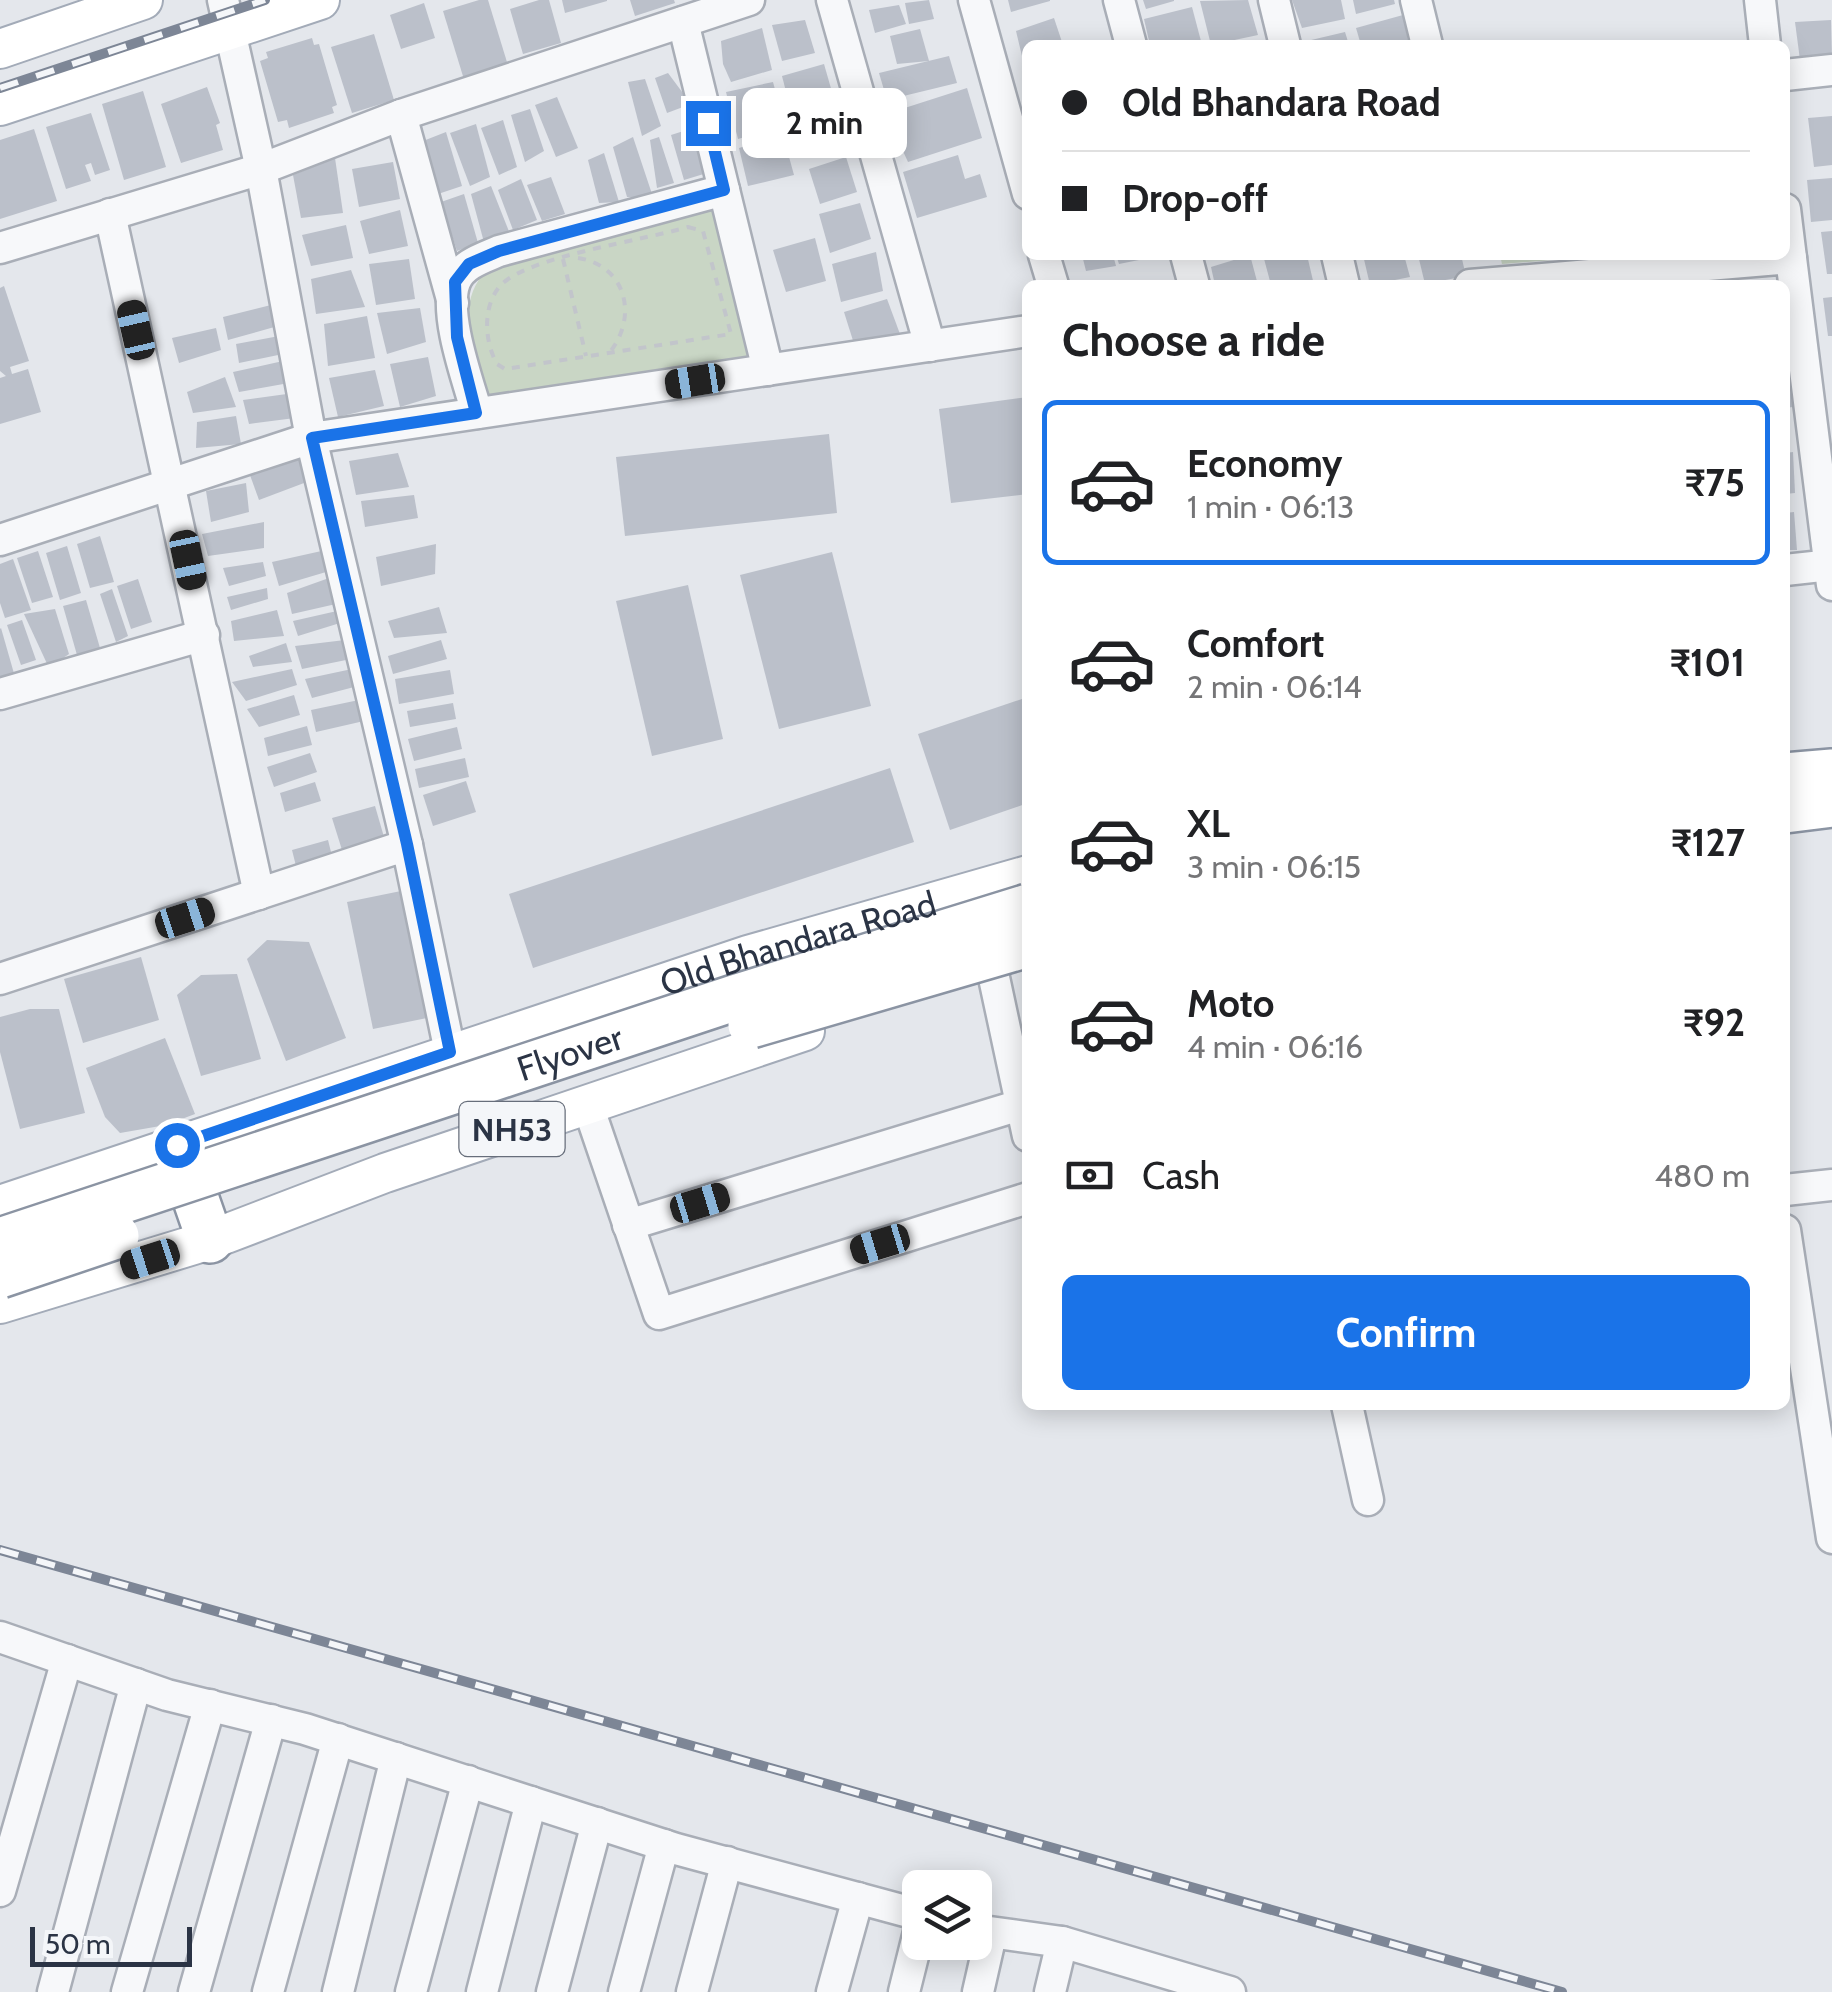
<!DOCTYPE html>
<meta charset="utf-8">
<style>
:root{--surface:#fff;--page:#f2f2f2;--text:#202124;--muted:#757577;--line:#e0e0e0;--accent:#1a73e8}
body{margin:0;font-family:Cabin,sans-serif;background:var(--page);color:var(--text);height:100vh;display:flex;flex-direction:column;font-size:38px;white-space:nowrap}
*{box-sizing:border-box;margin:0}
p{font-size:32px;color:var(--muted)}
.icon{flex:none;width:55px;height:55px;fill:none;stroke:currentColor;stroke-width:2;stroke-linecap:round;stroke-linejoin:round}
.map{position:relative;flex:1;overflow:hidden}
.sheet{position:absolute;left:1022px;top:280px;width:768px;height:1130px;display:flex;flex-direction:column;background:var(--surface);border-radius:15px;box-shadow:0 5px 25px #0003}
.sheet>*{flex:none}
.banner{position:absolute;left:1022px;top:40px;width:768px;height:220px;border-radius:15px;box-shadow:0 5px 25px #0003;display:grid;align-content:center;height:220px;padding:0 40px;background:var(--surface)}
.tools{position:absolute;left:902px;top:1870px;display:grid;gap:20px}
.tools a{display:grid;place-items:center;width:90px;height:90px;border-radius:15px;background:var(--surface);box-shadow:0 5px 25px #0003;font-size:50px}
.scale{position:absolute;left:30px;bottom:25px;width:162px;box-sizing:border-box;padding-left:10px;border:5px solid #2b3445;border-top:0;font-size:28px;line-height:35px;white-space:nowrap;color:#2b3445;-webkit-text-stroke:8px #f4f6f9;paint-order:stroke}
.end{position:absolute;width:45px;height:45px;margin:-22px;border:12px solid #1a73e8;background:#fff;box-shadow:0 0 0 5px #fff}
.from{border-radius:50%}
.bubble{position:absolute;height:70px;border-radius:15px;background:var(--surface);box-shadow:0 5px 25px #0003;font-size:32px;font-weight:700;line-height:70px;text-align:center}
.car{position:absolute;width:30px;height:60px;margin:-30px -15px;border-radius:12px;box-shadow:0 0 8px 2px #0007;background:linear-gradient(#222 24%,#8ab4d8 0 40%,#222 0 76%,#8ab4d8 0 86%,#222 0)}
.banner b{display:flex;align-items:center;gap:35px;height:95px;font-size:38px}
.banner b+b{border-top:2px solid var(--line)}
.banner i{width:25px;height:25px;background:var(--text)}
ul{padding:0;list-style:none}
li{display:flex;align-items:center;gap:30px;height:165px;margin:0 20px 15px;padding:0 20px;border:5px solid transparent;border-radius:15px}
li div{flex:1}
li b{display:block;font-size:38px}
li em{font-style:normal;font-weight:700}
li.current{border-color:var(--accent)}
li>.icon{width:90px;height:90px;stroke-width:1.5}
h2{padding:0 40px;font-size:45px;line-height:120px}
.pay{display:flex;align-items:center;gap:25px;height:110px;padding:0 40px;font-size:38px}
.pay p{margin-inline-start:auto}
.cta{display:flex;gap:20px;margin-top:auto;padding:20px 40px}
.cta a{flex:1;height:115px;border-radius:15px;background:var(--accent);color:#fff;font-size:40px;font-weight:700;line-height:115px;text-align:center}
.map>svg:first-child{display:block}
.green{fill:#c9d6c5}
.building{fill:#bbc0ca}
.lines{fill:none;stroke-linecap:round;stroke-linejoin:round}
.minor-casing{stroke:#a9aeb7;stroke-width:35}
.major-casing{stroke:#a3abb8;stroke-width:42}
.highway-casing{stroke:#8b94a3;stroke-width:50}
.path{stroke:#c2c5cb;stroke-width:4;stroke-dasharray:8 8;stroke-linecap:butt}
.minor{stroke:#f7f8fa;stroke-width:30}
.major{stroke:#fff;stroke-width:38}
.highway{stroke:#fff;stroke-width:45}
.rail-casing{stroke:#7d8696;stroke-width:10}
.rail{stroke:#f4f6f9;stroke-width:6;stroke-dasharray:19;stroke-linecap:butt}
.highway-bridge-casing{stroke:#8b94a3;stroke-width:50;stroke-linecap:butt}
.highway-bridge{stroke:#fff;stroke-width:45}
.route{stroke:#1a73e8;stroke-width:12}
.labels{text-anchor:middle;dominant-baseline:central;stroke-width:8;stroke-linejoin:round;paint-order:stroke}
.shield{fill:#f4f6f9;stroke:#676e7b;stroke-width:2.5}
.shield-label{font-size:32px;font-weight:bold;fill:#2b3445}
.street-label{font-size:35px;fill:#2b3445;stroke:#f4f6f9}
</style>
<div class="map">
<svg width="1832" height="1992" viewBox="0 0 1832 1992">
<rect width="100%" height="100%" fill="#e4e7ec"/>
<g class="green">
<path d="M 716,207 L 754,355 L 486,395 C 474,353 452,302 489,268 Z"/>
<path d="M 1500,255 L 1614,255 L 1502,264 Z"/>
</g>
<g class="building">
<path d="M 479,0 L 488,0 L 510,72 L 466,86 L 443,11 Z"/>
<path d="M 539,0 L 549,0 L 561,43 L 523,54 L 510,9 Z"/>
<path d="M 562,0 L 607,0 L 607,1 L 565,13 Z"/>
<path d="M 630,0 L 674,0 L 675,3 L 635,16 Z"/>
<path d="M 929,0 L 934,19 L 909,24 L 905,3 Z"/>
<path d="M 1008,0 L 1050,0 L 1050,1 L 1011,12 Z"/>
<path d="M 1143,0 L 1174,0 L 1174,1 L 1146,9 Z"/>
<path d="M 1248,0 L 1258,35 L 1211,45 L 1200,1 Z"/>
<path d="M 1292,0 L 1341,0 L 1345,19 L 1302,28 Z"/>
<path d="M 1353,0 L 1394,0 L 1395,4 L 1356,14 Z"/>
<path d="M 424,3 L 435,38 L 401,49 L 390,15 Z"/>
<path d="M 899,5 L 906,24 L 875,33 L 869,10 Z"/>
<path d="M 1192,7 L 1202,45 L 1150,45 L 1144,19 Z"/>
<path d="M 1403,15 L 1409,45 L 1361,45 L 1356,28 Z"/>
<path d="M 1054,18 L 1063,45 L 1028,45 L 1026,73 L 1016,31 Z"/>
<path d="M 805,20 L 815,53 L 782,61 L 772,25 Z"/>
<path d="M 1831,20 L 1832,57 L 1800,60 L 1795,22 Z"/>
<path d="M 762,28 L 772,70 L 731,82 L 723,64 L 721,41 Z"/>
<path d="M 920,29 L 929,61 L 897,64 L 890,36 Z"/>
<path d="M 1345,32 L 1349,45 L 1308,45 L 1307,41 Z"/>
<path d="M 374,34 L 394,100 L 352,113 L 331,47 Z"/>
<path d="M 312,38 L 314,45 L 319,44 L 337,105 L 332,107 L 334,113 L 289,128 L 287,120 L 278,122 L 260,61 L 268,58 L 266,52 Z"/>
<path d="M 949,56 L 957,83 L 887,100 L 879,73 Z"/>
<path d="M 824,64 L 834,99 L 791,111 L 782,76 Z"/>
<path d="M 668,73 L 691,104 L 667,113 L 655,78 Z"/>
<path d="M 645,79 L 661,126 L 642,136 L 628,82 Z"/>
<path d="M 773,82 L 785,126 L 738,139 L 726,92 Z"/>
<path d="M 207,87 L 220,123 L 216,125 L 223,150 L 181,163 L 161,104 Z"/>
<path d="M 967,88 L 982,138 L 908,162 L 886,114 Z"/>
<path d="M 143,91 L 166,167 L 124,180 L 102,104 Z"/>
<path d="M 557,97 L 578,148 L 556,157 L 535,105 Z"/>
<path d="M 834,108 L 847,145 L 804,154 L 793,117 Z"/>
<path d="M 530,109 L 544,151 L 525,162 L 511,115 Z"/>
<path d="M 91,113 L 110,170 L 95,175 L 91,163 L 85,165 L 91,181 L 66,189 L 46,127 Z"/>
<path d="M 1832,116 L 1832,165 L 1814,167 L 1808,118 Z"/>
<path d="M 503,120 L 517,167 L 499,175 L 481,128 Z"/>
<path d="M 476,124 L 490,177 L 470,186 L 450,133 Z"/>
<path d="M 693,128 L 707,173 L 684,180 L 671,135 Z"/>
<path d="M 34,129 L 57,201 L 0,219 L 0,140 Z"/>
<path d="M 446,132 L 462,186 L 438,194 L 423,141 Z"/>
<path d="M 783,135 L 794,175 L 748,186 L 739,148 Z"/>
<path d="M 633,137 L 652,194 L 639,198 L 627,197 L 613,147 Z"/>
<path d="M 659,137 L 674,183 L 657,188 L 650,140 Z"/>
<path d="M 604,153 L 619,202 L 599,203 L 588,160 Z"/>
<path d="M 958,155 L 965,179 L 980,174 L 987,197 L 917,218 L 903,172 Z"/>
<path d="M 846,157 L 857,192 L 820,204 L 809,169 Z"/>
<path d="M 335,158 L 343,213 L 301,218 L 293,175 Z"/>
<path d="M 393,162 L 400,199 L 359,207 L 352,169 Z"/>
<path d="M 551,177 L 565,214 L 542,221 L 527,185 Z"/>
<path d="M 1832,178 L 1832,220 L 1811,222 L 1807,180 Z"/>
<path d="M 521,179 L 537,220 L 513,230 L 498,190 Z"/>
<path d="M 491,186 L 512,239 L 485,246 L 471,194 Z"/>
<path d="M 464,194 L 478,243 L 457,251 L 441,202 Z"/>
<path d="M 860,203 L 871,239 L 830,253 L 819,214 Z"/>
<path d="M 400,210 L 408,246 L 369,254 L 360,221 Z"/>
<path d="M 346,225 L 353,258 L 311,266 L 302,235 Z"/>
<path d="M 1832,231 L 1832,274 L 1827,274 L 1821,232 Z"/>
<path d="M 815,238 L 826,281 L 786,292 L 773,250 Z"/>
<path d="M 876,252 L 883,291 L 841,302 L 832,264 Z"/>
<path d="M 1082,255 L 1113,255 L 1116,266 L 1086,271 Z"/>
<path d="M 1116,255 L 1149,255 L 1149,258 L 1119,264 Z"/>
<path d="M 1250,255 L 1258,285 L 1215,285 L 1211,267 Z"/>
<path d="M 1263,255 L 1307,255 L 1314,285 L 1271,285 Z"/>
<path d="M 1363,255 L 1404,255 L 1410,277 L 1370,285 Z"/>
<path d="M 1418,255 L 1461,255 L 1466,276 L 1425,284 Z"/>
<path d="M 409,259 L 415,299 L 376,305 L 369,264 Z"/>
<path d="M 351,270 L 365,307 L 316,314 L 311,279 Z"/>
<path d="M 4,286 L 29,361 L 10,367 L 12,374 L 28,369 L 41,412 L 0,424 L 0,378 L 6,376 L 0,371 L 0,288 Z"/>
<path d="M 1832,297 L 1832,336 L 1828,336 L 1823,298 Z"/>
<path d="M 887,299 L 900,334 L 855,347 L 844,312 Z"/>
<path d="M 271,305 L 278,326 L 228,340 L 223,317 Z"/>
<path d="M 420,308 L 426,342 L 387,354 L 377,313 Z"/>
<path d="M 367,316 L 375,358 L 328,366 L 324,324 Z"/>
<path d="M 216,328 L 221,350 L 179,363 L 172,338 Z"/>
<path d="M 279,336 L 283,354 L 239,363 L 236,344 Z"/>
<path d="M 428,357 L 436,396 L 400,407 L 390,364 Z"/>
<path d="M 283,361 L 289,383 L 239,392 L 233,372 Z"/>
<path d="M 375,370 L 384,406 L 338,417 L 329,378 Z"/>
<path d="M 1785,370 L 1787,370 L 1793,407 L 1785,408 Z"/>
<path d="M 225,377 L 236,407 L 193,413 L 187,392 Z"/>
<path d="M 294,393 L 295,418 L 249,424 L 243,400 Z"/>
<path d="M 1028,397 L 1028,494 L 951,503 L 939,409 Z"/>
<path d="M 236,416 L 241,444 L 196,448 L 197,422 Z"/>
<path d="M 829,434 L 837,513 L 625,536 L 616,457 Z"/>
<path d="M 306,450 L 312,480 L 259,500 L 246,464 Z"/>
<path d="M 1793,452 L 1795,493 L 1785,494 L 1785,453 Z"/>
<path d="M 398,453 L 409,487 L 356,495 L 349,461 Z"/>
<path d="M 246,483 L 249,512 L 211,522 L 206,491 Z"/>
<path d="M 414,495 L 418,518 L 365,527 L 361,501 Z"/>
<path d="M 1794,512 L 1797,550 L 1785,550 L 1785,513 Z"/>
<path d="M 264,522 L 264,548 L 208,556 L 202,534 Z"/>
<path d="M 100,536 L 114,582 L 90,588 L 77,544 Z"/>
<path d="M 436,544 L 435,574 L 381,586 L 376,557 Z"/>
<path d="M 67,546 L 81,593 L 60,600 L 46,553 Z"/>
<path d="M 326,550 L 326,572 L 279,586 L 272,562 Z"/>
<path d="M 38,551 L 53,597 L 32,603 L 17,558 Z"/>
<path d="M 832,552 L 871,706 L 779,729 L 740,575 Z"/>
<path d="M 13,559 L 31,610 L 5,618 L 0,603 L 0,564 Z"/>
<path d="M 263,562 L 266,576 L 229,586 L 223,568 Z"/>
<path d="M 329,578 L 336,604 L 292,614 L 287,593 Z"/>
<path d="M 138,579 L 152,622 L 131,629 L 117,586 Z"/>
<path d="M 688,585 L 723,739 L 652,756 L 616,601 Z"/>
<path d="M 267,588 L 268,599 L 231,610 L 227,597 Z"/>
<path d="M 112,589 L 128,636 L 116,642 L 100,594 Z"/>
<path d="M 86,600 L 100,648 L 77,655 L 63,606 Z"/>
<path d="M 439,607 L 447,633 L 394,638 L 388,621 Z"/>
<path d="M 55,609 L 69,654 L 49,668 L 24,614 Z"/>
<path d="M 277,610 L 284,636 L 234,641 L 231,621 Z"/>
<path d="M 337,611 L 340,623 L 298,636 L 293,621 Z"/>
<path d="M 22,620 L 36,660 L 21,665 L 7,625 Z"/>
<path d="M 1,628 L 15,677 L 0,681 L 0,629 Z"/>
<path d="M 345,640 L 346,660 L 302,669 L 295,646 Z"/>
<path d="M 441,640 L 447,659 L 393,674 L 388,656 Z"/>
<path d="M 286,643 L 292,662 L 253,667 L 249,656 Z"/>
<path d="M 292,669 L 297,685 L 246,701 L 232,682 Z"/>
<path d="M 352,669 L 358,686 L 312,698 L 305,679 Z"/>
<path d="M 450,670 L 454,694 L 399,704 L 395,679 Z"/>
<path d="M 294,695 L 300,715 L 259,727 L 247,709 Z"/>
<path d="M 1028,697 L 1028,803 L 950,830 L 918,734 Z"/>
<path d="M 359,700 L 364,721 L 316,732 L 311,710 Z"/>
<path d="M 453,703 L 456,719 L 410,727 L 407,711 Z"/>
<path d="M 307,726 L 312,745 L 268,756 L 264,738 Z"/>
<path d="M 457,727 L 462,749 L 414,761 L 408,739 Z"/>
<path d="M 310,753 L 317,772 L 274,787 L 267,767 Z"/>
<path d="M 465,758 L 469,777 L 419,788 L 415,769 Z"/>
<path d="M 890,768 L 914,842 L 533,968 L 509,894 Z"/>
<path d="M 466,781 L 476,812 L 433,826 L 423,795 Z"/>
<path d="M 315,782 L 321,801 L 285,812 L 280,793 Z"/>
<path d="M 375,806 L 384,837 L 342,850 L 332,818 Z"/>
<path d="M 328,840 L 333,860 L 297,870 L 292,850 Z"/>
<path d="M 401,891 L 427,1018 L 373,1029 L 347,902 Z"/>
<path d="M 267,940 L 309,942 L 346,1038 L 286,1061 L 247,959 Z"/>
<path d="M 141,957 L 159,1020 L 83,1043 L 64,979 Z"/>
<path d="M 237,974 L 261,1059 L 201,1076 L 177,995 L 201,975 Z"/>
<path d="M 30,1009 L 59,1009 L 85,1113 L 20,1129 L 0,1052 L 0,1017 Z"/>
<path d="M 165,1038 L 195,1114 L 166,1125 L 120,1133 L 105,1117 L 86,1068 Z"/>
</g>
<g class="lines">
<defs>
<g id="minor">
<path d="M 223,0 L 261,169 L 311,438 L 1028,331"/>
<path d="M 832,0 L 930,346"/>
<path d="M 974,0 L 1028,194"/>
<path d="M 1119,0 L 1131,45"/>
<path d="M 1274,0 L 1285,45"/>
<path d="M 1416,0 L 1427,45"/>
<path d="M 1760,0 L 1765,45"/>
<path d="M 683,22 L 768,370"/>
<path d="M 1785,75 L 1832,70"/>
<path d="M 401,115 L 453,303"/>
<path d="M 1785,209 L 1791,258"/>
<path d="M 110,214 L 259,894"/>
<path d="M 0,248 L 261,169 L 401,115 L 749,0"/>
<path d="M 1044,255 L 1053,285"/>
<path d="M 1186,255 L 1194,285"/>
<path d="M 1337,255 L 1344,285"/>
<path d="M 1470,285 L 1791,258 L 1832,585"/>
<path d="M 477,413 C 468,381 443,314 455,282 C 462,264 483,258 499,251 L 724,190"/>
<path d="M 0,540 L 311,438 L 407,845"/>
<path d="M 1785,570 L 1832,565"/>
<path d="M 0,694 L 204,635"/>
<path d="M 993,973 L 1028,1136"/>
<path d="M 0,979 L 407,845 L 450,1052"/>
<path d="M 587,1103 L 659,1314 L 1028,1198"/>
<path d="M 1785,1190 L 1832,1185"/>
<path d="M 628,1225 L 1020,1105"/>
<path d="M 1785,1230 L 1832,1538"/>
<path d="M 1347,1405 L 1368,1500"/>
<path d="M 0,1637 L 167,1695 L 305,1729 L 676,1849 L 920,1915"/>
<path d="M 0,1891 L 67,1660"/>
<path d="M 975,1930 L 1062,1942 L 1230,1992"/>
<path d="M 53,1992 L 136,1684"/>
<path d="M 127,1992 L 210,1705"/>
<path d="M 194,1992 L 271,1720"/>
<path d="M 268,1992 L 338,1739"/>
<path d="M 338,1992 L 396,1758"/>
<path d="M 411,1992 L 468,1781"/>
<path d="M 482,1992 L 531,1802"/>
<path d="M 552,1992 L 597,1823"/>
<path d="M 624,1992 L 664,1845"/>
<path d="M 692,1992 L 727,1862"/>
<path d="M 832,1992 L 858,1898"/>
<path d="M 904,1992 L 920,1928"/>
<path d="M 978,1992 L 991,1935"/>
<path d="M 1050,1992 L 1062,1942"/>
</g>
<g id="major">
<path d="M 0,49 L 143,0"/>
<path d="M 0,106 L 320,0"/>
<path id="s1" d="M 0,1205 L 748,955 L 1028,875"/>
<path d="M 0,1304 L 210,1240 L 385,1173 L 805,1031"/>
</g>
<g id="highway">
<path d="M 1785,776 L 1832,772"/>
<path d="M 1785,810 L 1832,804"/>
<path d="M 177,1145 L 210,1240"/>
</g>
</defs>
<use href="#minor" class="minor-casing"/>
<use href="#major" class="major-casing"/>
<use href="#highway" class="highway-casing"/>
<g class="path">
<path d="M 688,227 L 703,231 L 731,334 L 505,369 L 497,364 C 484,341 482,304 502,284 C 531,256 645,240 688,227 Z"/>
<path d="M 578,258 C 625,265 639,315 610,352"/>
<path d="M 563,259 L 586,356"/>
</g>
<use href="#minor" class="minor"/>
<use href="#major" class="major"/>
<use href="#highway" class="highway"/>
<defs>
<g id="rail">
<path d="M 0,88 L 265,0"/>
<path d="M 0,1550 L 1562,1992"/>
</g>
</defs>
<use href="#rail" class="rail-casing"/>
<use href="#rail" class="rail"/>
<defs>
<g id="highway-bridge">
<path d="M 751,1025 L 1028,944"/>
<path id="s2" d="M 0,1241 L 734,998 L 1028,907"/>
<path d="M 0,1275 L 116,1236"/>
</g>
</defs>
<use href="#highway-bridge" class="highway-bridge-casing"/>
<use href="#highway-bridge" class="highway-bridge"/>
</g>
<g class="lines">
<path class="route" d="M 177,1145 L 450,1052 L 407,844 L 312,438 L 476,413 L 457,337 L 455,282 L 469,264 L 499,251 L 724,190 L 708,123"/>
</g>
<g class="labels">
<rect class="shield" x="459.5" y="1102" width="105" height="54" rx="8"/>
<g class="shield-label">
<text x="512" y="1129">NH53</text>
</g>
<g class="street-label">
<text stroke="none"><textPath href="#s1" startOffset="840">Old Bhandara Road</textPath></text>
<text stroke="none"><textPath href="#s2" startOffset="600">Flyover</textPath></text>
</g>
</g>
</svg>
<div class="tools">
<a><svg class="icon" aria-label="layers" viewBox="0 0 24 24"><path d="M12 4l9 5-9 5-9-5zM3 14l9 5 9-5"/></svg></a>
</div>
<div class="scale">50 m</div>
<i class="end from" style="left:177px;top:1145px"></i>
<i class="end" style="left:708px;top:123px"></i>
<div class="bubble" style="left:742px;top:88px;width:165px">2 min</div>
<i class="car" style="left:136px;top:330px;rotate:347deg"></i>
<i class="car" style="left:695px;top:381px;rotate:261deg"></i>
<i class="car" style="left:188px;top:560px;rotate:168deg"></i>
<i class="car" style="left:185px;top:918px;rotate:72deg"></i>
<i class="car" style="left:700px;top:1203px;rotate:73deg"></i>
<i class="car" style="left:880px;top:1244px;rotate:253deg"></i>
<i class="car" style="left:150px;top:1259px;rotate:252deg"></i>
<div class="banner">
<b><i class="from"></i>Old Bhandara Road</b>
<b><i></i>Drop-off</b>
</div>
<section class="sheet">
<h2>Choose a ride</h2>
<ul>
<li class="current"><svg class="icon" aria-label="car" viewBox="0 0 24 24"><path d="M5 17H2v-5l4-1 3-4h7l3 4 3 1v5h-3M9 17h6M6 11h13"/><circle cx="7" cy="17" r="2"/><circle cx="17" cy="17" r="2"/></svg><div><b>Economy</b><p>1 min · 06:13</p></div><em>₹75</em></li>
<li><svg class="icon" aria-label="car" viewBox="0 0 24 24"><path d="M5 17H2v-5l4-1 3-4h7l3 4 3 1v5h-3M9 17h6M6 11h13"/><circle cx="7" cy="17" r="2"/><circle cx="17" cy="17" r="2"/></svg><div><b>Comfort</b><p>2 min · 06:14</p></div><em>₹101</em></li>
<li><svg class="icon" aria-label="car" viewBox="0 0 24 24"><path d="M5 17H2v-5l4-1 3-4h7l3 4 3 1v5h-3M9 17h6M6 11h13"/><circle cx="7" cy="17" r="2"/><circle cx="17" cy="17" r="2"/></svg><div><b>XL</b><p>3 min · 06:15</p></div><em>₹127</em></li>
<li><svg class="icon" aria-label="car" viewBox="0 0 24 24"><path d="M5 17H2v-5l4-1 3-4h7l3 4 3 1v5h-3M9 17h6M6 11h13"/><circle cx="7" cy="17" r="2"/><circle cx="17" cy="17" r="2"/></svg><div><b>Moto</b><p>4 min · 06:16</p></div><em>₹92</em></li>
</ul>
<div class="pay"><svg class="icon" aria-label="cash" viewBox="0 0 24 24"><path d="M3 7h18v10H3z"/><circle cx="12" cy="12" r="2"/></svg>Cash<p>480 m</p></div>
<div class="cta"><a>Confirm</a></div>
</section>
</div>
